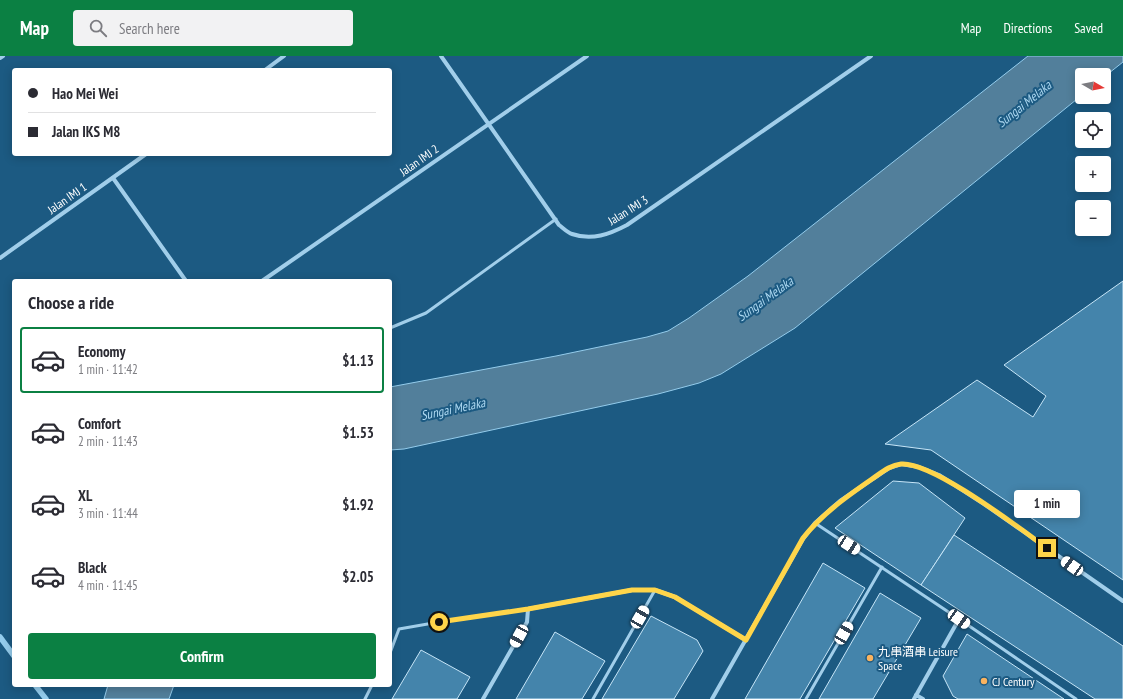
<!DOCTYPE html>
<meta charset="utf-8">
<style>
:root{--surface:#fff;--page:#f2f2f3;--text:#2b2b33;--muted:#7c7c81;--line:#e1e1e2;--accent:#0b8043}
body{margin:0;font-family:"PT Sans Narrow","Noto Sans SC",sans-serif;background:var(--page);color:var(--text);height:100vh;display:flex;flex-direction:column;font-size:15px;white-space:nowrap}
*{box-sizing:border-box;margin:0}
p{font-size:13px;color:var(--muted)}
.icon{flex:none;width:22px;height:22px;fill:none;stroke:currentColor;stroke-width:2;stroke-linecap:round;stroke-linejoin:round}
.map{position:relative;flex:1;overflow:hidden}
.side{position:absolute;left:12px;top:223px;width:380px;height:408px;display:flex;flex-direction:column;background:var(--surface);border-radius:4px;box-shadow:0 2px 10px #0003}
.side>*{flex:none}
.guide{position:absolute;left:12px;top:12px;width:380px;height:88px;border-radius:4px;box-shadow:0 2px 10px #0003;display:grid;align-content:center;height:88px;padding:0 16px;background:var(--surface)}
.needle{width:26px;rotate:99deg}
.buttons{position:absolute;left:1075px;top:12px;display:grid;gap:8px}
.buttons a{display:grid;place-items:center;width:36px;height:36px;border-radius:4px;background:var(--surface);box-shadow:0 2px 10px #0003;font-size:20px}
.end{position:absolute;width:18px;height:18px;margin:-9px;border:5px solid #ffd54a;background:#111;box-shadow:0 0 0 2px #111}
.from{border-radius:50%}
.bubble{position:absolute;height:28px;border-radius:4px;background:var(--surface);box-shadow:0 2px 10px #0003;font-size:13px;font-weight:700;line-height:28px;text-align:center}
.car{position:absolute;width:12px;height:24px;margin:-12px -6px;border-radius:5px;box-shadow:0 0 3px 1px #0007;background:linear-gradient(#fff 24%,#345 0 40%,#fff 0 76%,#345 0 86%,#fff 0)}
.guide b{display:flex;align-items:center;gap:14px;height:38px;font-size:15px}
.guide b+b{border-top:1px solid var(--line)}
.guide i{width:10px;height:10px;background:var(--text)}
ul{padding:0;list-style:none}
li{display:flex;align-items:center;gap:12px;height:66px;margin:0 8px 6px;padding:0 8px;border:2px solid transparent;border-radius:4px}
li div{flex:1}
li b{display:block;font-size:15px}
li em{font-style:normal;font-weight:700}
li.on{border-color:var(--accent)}
li>.icon{width:36px;height:36px;stroke-width:1.5}
h2{padding:0 16px;font-size:18px;line-height:48px}
.primary-button{display:flex;gap:8px;margin-top:auto;padding:8px 16px}
.primary-button a{flex:1;height:46px;border-radius:4px;background:var(--accent);color:#fff;font-size:16px;font-weight:700;line-height:46px;text-align:center}
header{display:flex;align-items:center;gap:24px;box-sizing:border-box;height:56px;padding:0 20px;background:var(--accent);color:#fff}
header strong{font-size:19px}
nav{display:flex;gap:22px;margin-inline-start:auto;font-size:14px}
.search{width:280px;height:36px;background:var(--page);display:flex;align-items:center;gap:10px;box-sizing:border-box;padding:0 14px;border-radius:4px;color:var(--muted);font-size:15px}
.map>svg:first-child{display:block}
.water{fill:#527f9b;stroke:#94ccec}
.lines{fill:none;stroke-linecap:round;stroke-linejoin:round}
.stream{stroke:#94ccec;stroke-width:5.5}
.building{fill:#4484ab;stroke:#c6e5f7}
.service{stroke:#a1ceea;stroke-width:3}
.minor{stroke:#a1ceea;stroke-width:4}
.route{stroke:#ffd54a;stroke-width:5}
.poi-dot{fill:#fab35f;stroke:#1c5a82;stroke-width:1.5}
.labels{text-anchor:middle;dominant-baseline:central;stroke-width:4;stroke-linejoin:round;paint-order:stroke}
.street-label{font-size:12px;fill:#fff;stroke:#1c5a82}
.poi-label{font-size:12px;fill:#fff;stroke:#1c5a82;text-anchor:start}
.water-label{font-size:13px;font-style:italic;fill:#add8f1;stroke:#1c5a82}
</style>
<header>
<strong>Map</strong>
<div class="search"><svg class="icon" aria-label="search" viewBox="0 0 24 24"><circle cx="10" cy="10" r="6"/><path d="M15 15l6 6"/></svg>Search here</div>
<nav><a>Map</a><a>Directions</a><a>Saved</a></nav>
</header>
<div class="map">
<svg width="1123" height="643" viewBox="0 0 1123 643">
<rect width="100%" height="100%" fill="#1c5a82"/>
<g class="water">
<path d="M 1028,0 L 1123,0 L 1123,6 L 1104,21 L 1104,19 L 1082,19 L 1082,39 L 795,272 L 721,318 L 699,327 L 658,338 L 404,393 L 390,394 L 390,331 L 556,300 L 647,281 L 668,275 L 689,262 L 748,220 Z"/>
<path d="M 108,629 L 174,629 L 169,643 L 104,643 Z"/>
</g>
<g class="lines">
<g class="stream">
<path d="M 0,581 L 14,600"/>
<path d="M 35,629 L 46,643"/>
</g>
</g>
<g class="building">
<path d="M 1123,225 L 1123,524 L 931,394 L 885,388 L 977,324 L 1033,361 L 1046,340 L 1004,309 Z"/>
<path d="M 893,425 L 919,427 L 965,462 L 921,529 L 835,472 Z"/>
<path d="M 954,479 L 1123,590 L 1123,643 L 1095,643 L 921,529 Z"/>
<path d="M 823,507 L 865,532 L 800,643 L 745,643 Z"/>
<path d="M 880,537 L 921,562 L 873,643 L 819,643 Z"/>
<path d="M 651,560 L 697,584 L 703,595 L 674,643 L 602,643 Z"/>
<path d="M 555,576 L 605,605 L 582,643 L 516,643 Z"/>
<path d="M 967,578 L 1064,643 L 958,643 L 953,640 L 943,620 Z"/>
<path d="M 421,594 L 470,621 L 457,643 L 392,643 Z"/>
</g>
<g class="lines">
<g class="service">
<path d="M 390,272 L 426,257 L 556,163"/>
<path d="M 815,467 L 959,563 L 1076,643"/>
<path d="M 390,597 L 399,573 L 439,566 L 528,553"/>
<path d="M 365,643 L 372,629"/>
<path d="M 593,643 L 655,534"/>
<path d="M 806,643 L 882,511"/>
</g>
<g class="minor">
<path d="M 441,0 L 559,169 C 563,172 568,177 572,178 C 592,185 610,178 627,169 L 871,0"/>
<path d="M 0,2 L 3,0"/>
<path d="M 265,14 L 284,0"/>
<path d="M 113,122 L 186,225"/>
<path d="M 0,202 L 146,98"/>
<path d="M 262,225 L 587,0"/>
<path d="M 916,639 L 923,643"/>
<path d="M 483,643 L 527,566 L 528,553 L 632,534 L 655,534 L 675,541 L 746,584"/>
<path d="M 712,643 L 803,483 L 815,467 L 840,445 L 889,412 L 901,408 L 919,411 L 939,419 L 984,448 L 1123,545"/>
<path d="M 914,643 L 959,563"/>
</g>
</g>
<g class="lines">
<path class="route" d="M 439,566 L 528,553 L 632,534 L 655,534 L 675,541 L 746,584 L 803,482 C 822,458 846,441 872,423 C 881,417 890,409 901,408 C 932,405 1019,472 1047,492"/>
</g>
<g class="poi-dot">
<circle cx="870" cy="602" r="4"/>
<circle cx="984" cy="625" r="4"/>
</g>
<g class="labels">
<g class="street-label">
<text transform="translate(419 104) rotate(-35)">Jalan IMJ 2</text>
<text transform="translate(67 142) rotate(-35)">Jalan IMJ 1</text>
<text transform="translate(628 154) rotate(-32)">Jalan IMJ 3</text>
</g>
<g class="poi-label">
<text x="878" y="595">九串酒串 Leisure<tspan x="878" dy="14">Space</tspan></text>
<text x="992" y="625">CJ Century</text>
</g>
<g class="water-label">
<text transform="translate(1024 48) rotate(-39)">Sungai Melaka</text>
<text transform="translate(765 243) rotate(-36)">Sungai Melaka</text>
<text transform="translate(453 353) rotate(-12)">Sungai Melaka</text>
</g>
</g>
</svg>
<div class="buttons">
<a><svg class="needle" viewBox="-14 -14 28 28"><path d="M0-13l5 13h-10z" fill="#e53935"/><path d="M0 13l5-13h-10z" fill="#7c7c81"/></svg></a>
<a><svg class="icon" aria-label="locate" viewBox="0 0 24 24"><circle cx="12" cy="12" r="6"/><path d="M12 2v4M12 18v4M2 12h4M18 12h4"/></svg></a>
<a>+</a>
<a>−</a>
</div>
<i class="end from" style="left:439px;top:566px"></i>
<i class="end" style="left:1047px;top:492px"></i>
<div class="bubble" style="left:1014px;top:434px;width:66px">1 min</div>
<i class="car" style="left:849px;top:489px;rotate:123deg"></i>
<i class="car" style="left:1072px;top:510px;rotate:305deg"></i>
<i class="car" style="left:640px;top:561px;rotate:30deg"></i>
<i class="car" style="left:959px;top:563px;rotate:124deg"></i>
<i class="car" style="left:844px;top:577px;rotate:30deg"></i>
<i class="car" style="left:519px;top:580px;rotate:209deg"></i>
<div class="guide">
<b><i class="from"></i>Hao Mei Wei</b>
<b><i></i>Jalan IKS M8</b>
</div>
<section class="side">
<h2>Choose a ride</h2>
<ul>
<li class="on"><svg class="icon" aria-label="car" viewBox="0 0 24 24"><path d="M5 17H2v-5l4-1 3-4h7l3 4 3 1v5h-3M9 17h6M6 11h13"/><circle cx="7" cy="17" r="2"/><circle cx="17" cy="17" r="2"/></svg><div><b>Economy</b><p>1 min · 11:42</p></div><em>$1.13</em></li>
<li><svg class="icon" aria-label="car" viewBox="0 0 24 24"><path d="M5 17H2v-5l4-1 3-4h7l3 4 3 1v5h-3M9 17h6M6 11h13"/><circle cx="7" cy="17" r="2"/><circle cx="17" cy="17" r="2"/></svg><div><b>Comfort</b><p>2 min · 11:43</p></div><em>$1.53</em></li>
<li><svg class="icon" aria-label="car" viewBox="0 0 24 24"><path d="M5 17H2v-5l4-1 3-4h7l3 4 3 1v5h-3M9 17h6M6 11h13"/><circle cx="7" cy="17" r="2"/><circle cx="17" cy="17" r="2"/></svg><div><b>XL</b><p>3 min · 11:44</p></div><em>$1.92</em></li>
<li><svg class="icon" aria-label="car" viewBox="0 0 24 24"><path d="M5 17H2v-5l4-1 3-4h7l3 4 3 1v5h-3M9 17h6M6 11h13"/><circle cx="7" cy="17" r="2"/><circle cx="17" cy="17" r="2"/></svg><div><b>Black</b><p>4 min · 11:45</p></div><em>$2.05</em></li>
</ul>
<div class="primary-button"><a>Confirm</a></div>
</section>
</div>
